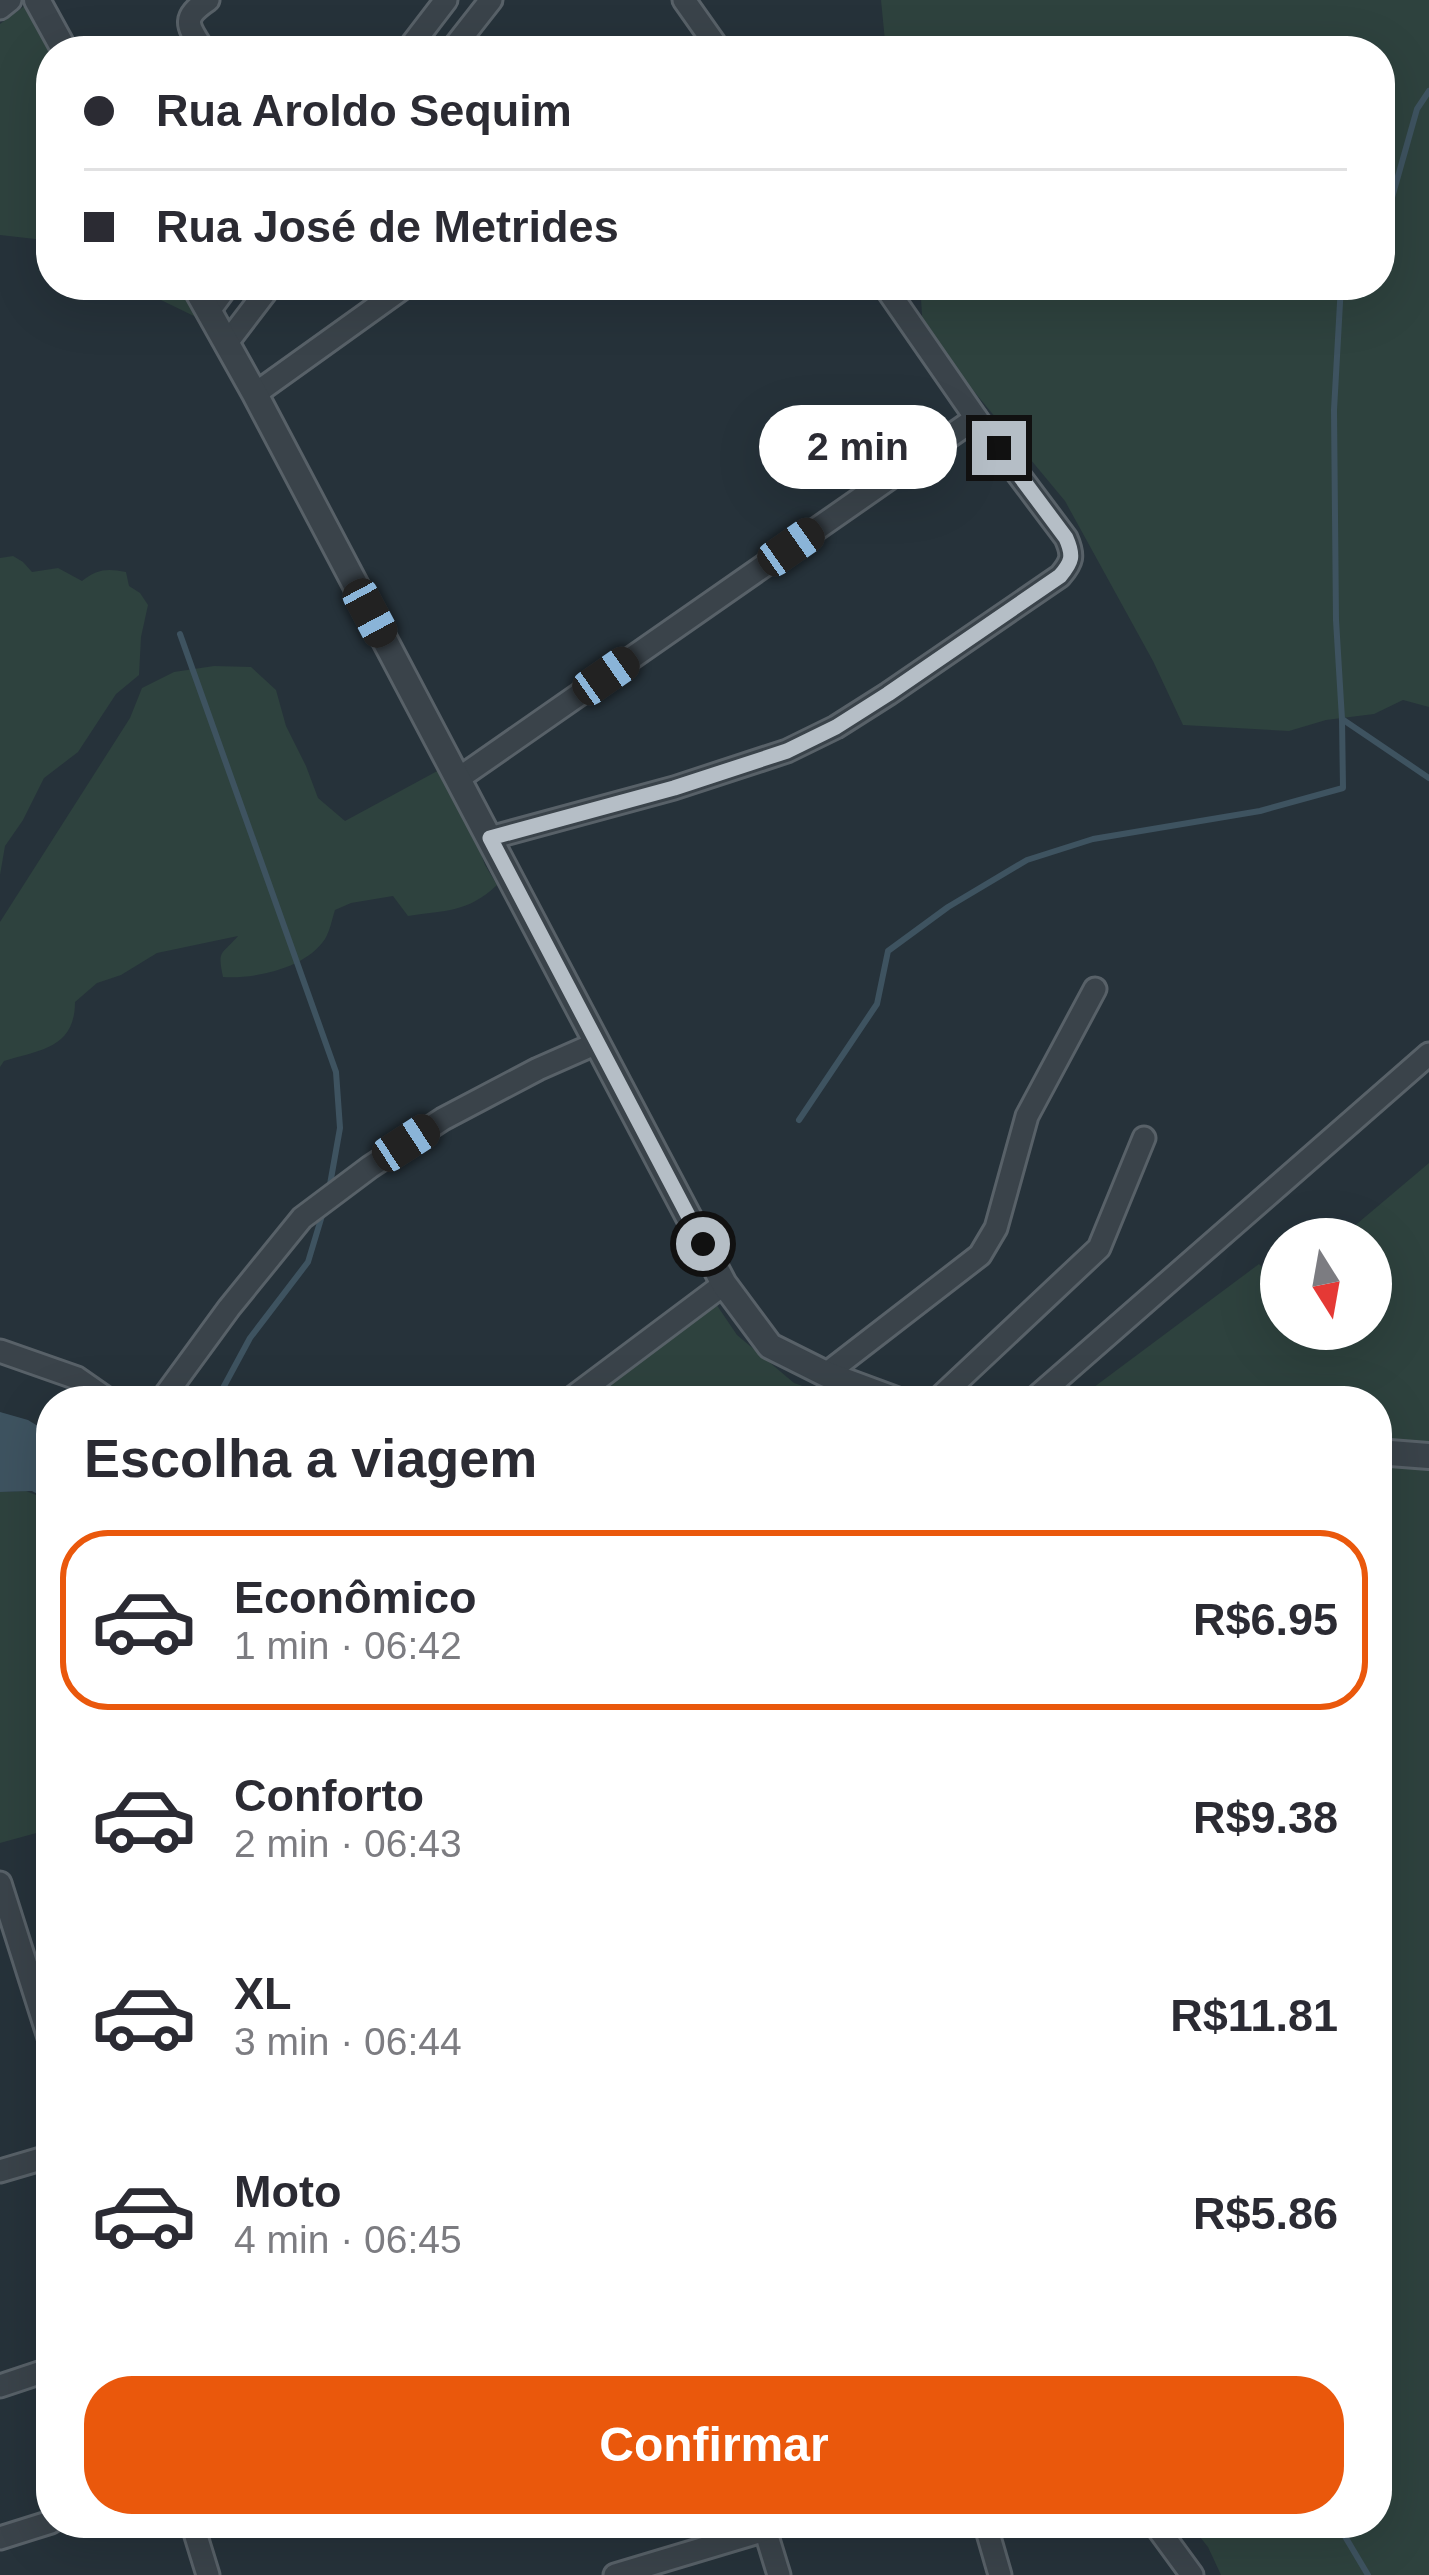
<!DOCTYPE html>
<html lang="pt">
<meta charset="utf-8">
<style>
:root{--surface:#fff;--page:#f7f7f7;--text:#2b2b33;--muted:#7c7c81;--line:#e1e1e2;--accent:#ea580c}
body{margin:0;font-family:Helvetica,sans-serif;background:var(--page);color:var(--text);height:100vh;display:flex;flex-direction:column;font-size:45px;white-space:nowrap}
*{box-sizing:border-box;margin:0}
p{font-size:39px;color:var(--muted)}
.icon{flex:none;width:66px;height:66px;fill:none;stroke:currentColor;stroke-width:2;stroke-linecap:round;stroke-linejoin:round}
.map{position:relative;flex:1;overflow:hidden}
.details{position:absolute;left:36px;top:1386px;width:1356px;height:1152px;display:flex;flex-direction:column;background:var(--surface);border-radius:48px;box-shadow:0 12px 48px #0002}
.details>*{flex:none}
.top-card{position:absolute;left:36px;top:36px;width:1359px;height:264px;border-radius:48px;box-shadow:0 12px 48px #0002;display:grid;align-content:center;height:264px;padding:0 48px;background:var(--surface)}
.needle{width:78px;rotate:169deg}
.controls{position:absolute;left:1260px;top:1218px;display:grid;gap:24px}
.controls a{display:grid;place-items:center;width:132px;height:132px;border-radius:50%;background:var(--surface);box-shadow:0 12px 48px #0002;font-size:60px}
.end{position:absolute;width:54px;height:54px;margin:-27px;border:15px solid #b5bec6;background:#111;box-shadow:0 0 0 6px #111}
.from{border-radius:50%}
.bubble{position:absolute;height:84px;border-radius:42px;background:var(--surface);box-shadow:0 12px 48px #0002;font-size:39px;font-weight:700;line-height:84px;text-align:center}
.car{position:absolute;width:36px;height:72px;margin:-36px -18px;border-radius:15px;box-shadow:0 0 9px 3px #0007;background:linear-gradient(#222 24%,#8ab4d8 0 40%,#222 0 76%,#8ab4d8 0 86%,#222 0)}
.top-card b{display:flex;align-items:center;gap:42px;height:114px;font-size:45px}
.top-card b+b{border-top:3px solid var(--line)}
.top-card i{width:30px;height:30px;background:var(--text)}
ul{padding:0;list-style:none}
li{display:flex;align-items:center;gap:36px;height:180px;margin:0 24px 18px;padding:0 24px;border:6px solid transparent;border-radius:48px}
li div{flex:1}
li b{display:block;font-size:45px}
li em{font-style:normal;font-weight:700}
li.active{border-color:var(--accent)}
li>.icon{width:108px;height:108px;stroke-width:1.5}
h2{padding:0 48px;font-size:54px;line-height:144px}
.primary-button{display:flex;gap:24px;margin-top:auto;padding:24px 48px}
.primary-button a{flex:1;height:138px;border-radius:48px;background:var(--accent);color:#fff;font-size:48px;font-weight:700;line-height:138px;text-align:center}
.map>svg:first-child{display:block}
.green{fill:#2e423e}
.water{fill:#3e5360}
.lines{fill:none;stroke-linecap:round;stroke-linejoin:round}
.stream{stroke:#3e5360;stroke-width:6}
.minor-casing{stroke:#586168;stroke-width:27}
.tertiary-casing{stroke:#586168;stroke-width:30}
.minor{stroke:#3a434a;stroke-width:21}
.tertiary{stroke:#3a434a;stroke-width:24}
.route{stroke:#b5bec6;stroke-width:15}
</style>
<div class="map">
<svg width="1429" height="2575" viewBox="0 0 1429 2575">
<rect width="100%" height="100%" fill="#26323a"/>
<g class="green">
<path d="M 881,0 L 1429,0 L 1429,707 L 1403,700 L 1374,714 L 1326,720 L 1289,731 L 1183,725 L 1153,661 L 1065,501 L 923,330 L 921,299 L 937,290 L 965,285 L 1380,285 L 1380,51 L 886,51 Z"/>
<path d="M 26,5 L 51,51 L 51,243 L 44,240 L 0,235 L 0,24 Z"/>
<path d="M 130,285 L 177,285 L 196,317 Z"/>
<path d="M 13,556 L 23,562 L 32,572 L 58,568 L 82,581 C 97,569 107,568 126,572 L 129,586 L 140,593 L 148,605 L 141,637 L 139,675 L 116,694 L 78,752 L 44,778 L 23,820 L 5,846 L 0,875 L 0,558 Z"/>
<path d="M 214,666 L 251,667 L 276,690 L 286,726 L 306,766 L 318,798 L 345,821 L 441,769 L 471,827 L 485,865 L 497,885 C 467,913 446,910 408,916 L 393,896 L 351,903 L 335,910 C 332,919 330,931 325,939 C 306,968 256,979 223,977 C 217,949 222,955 238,936 L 157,953 L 121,975 L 97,983 L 75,1002 C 75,1048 40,1050 4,1061 L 0,1067 L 0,922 L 130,718 L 142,688 L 174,672 Z"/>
<path d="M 1429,1163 L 1429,1442 L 1377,1438 L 1377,1401 L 1069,1401 L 1082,1396 L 1259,1264 L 1281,1287 L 1281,1329 L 1371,1329 L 1371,1239 L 1339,1239 Z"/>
<path d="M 714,1301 L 737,1335 L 794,1383 L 847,1401 L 563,1401 Z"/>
<path d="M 1377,1461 L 1429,1468 L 1429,2575 L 1221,2575 L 1208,2547 L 1189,2523 L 1377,2523 Z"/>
<path d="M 26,1491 L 51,1501 L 51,1829 L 0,1843 L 0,1492 Z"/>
</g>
<path class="water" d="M 0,1412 L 28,1420 L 51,1434 L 51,1501 L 32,1491 L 0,1492 Z"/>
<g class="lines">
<g class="stream">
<path d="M 1380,240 L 1417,109 L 1429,91"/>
<path d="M 180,634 L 336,1072 L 340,1128 L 329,1190"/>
<path d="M 1342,719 L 1429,778"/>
<path d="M 799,1120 L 877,1004 L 888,951 L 948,907 L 1027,860 L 1093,839 L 1260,811 L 1343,788 L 1342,719 L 1336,620 L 1334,410 L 1341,285"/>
<path d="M 216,1401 L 250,1338 L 308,1262 L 324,1209"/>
<path d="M 1337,2523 L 1368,2575"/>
</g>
<defs>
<g id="minor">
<path d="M 684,0 L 720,51"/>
<path d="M 0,8 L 10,0"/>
<path d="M 204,51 C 188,26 180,19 208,0"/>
<path d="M 407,51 L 446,0"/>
<path d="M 451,51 L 491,0"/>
<path d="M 208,312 L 228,285"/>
<path d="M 226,344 L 271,285"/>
<path d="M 255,394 L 407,285"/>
<path d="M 458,779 L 976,418"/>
<path d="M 490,838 L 674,788 L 787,751 L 836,727 L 888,694 L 1060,576 C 1072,562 1074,556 1066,538 L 976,418 L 884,285"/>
<path d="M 0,1351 L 77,1378 L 110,1401"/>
<path d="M 826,1374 L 980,1255 L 996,1228 L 1027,1116 L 1095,989"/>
<path d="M 161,1401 L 229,1308 L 302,1218 L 370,1167 L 443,1119 L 538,1069 L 597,1043"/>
<path d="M 568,1401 L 724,1284"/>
<path d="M 936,1401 L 1099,1248 L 1144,1138"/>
<path d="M 1032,1401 L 1429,1054"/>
<path d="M 0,1883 L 51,2044"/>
<path d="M 0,2171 L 51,2156"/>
<path d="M 0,2386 L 51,2369"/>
<path d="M 192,2523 L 208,2575"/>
<path d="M 763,2523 L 779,2575"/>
<path d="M 985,2523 L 1000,2575"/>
<path d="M 1154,2523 L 1192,2575"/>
<path d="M 0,2538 L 51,2522"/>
<path d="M 615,2575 L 765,2530"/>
</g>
<g id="tertiary">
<path d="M 37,0 L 65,51"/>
<path d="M 194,285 L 255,394 L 724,1284 L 770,1346 L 826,1374 L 899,1401"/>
<path d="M 1377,1452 L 1429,1456"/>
</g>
</defs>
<use href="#minor" class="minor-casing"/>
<use href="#tertiary" class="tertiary-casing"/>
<use href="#minor" class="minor"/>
<use href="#tertiary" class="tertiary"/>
</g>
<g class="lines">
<path class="route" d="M 703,1244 L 490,838 L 674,788 L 787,751 L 836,727 L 888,694 L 1060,576 C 1072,562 1074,556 1066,538 L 999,448"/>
</g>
</svg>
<div class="controls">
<a><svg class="needle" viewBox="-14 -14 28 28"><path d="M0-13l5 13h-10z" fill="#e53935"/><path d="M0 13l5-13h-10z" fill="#7c7c81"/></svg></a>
</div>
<i class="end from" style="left:703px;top:1244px"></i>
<i class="end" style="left:999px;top:448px"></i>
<div class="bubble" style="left:759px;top:405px;width:198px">2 min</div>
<i class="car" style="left:791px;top:547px;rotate:55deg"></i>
<i class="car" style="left:370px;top:613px;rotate:152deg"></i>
<i class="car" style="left:606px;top:676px;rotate:55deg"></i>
<i class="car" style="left:406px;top:1143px;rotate:57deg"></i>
<div class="top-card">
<b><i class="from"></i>Rua Aroldo Sequim</b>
<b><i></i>Rua José de Metrides</b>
</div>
<section class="details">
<h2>Escolha a viagem</h2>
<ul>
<li class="active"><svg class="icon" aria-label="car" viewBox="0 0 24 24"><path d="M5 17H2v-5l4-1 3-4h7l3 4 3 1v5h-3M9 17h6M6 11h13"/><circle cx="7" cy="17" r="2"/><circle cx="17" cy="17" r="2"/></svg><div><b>Econômico</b><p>1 min · 06:42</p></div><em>R$6.95</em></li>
<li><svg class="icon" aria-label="car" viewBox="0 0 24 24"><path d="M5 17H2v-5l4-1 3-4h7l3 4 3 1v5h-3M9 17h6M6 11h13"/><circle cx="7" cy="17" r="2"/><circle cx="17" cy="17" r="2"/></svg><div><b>Conforto</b><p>2 min · 06:43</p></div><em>R$9.38</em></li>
<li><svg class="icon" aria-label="car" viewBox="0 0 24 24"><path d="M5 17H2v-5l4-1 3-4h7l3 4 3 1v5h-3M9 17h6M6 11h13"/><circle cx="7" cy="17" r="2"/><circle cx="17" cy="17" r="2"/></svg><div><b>XL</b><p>3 min · 06:44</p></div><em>R$11.81</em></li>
<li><svg class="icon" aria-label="car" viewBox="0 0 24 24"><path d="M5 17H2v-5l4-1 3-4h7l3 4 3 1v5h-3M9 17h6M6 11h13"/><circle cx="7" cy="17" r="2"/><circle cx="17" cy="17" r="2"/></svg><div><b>Moto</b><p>4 min · 06:45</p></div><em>R$5.86</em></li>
</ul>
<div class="primary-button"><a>Confirmar</a></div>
</section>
</div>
